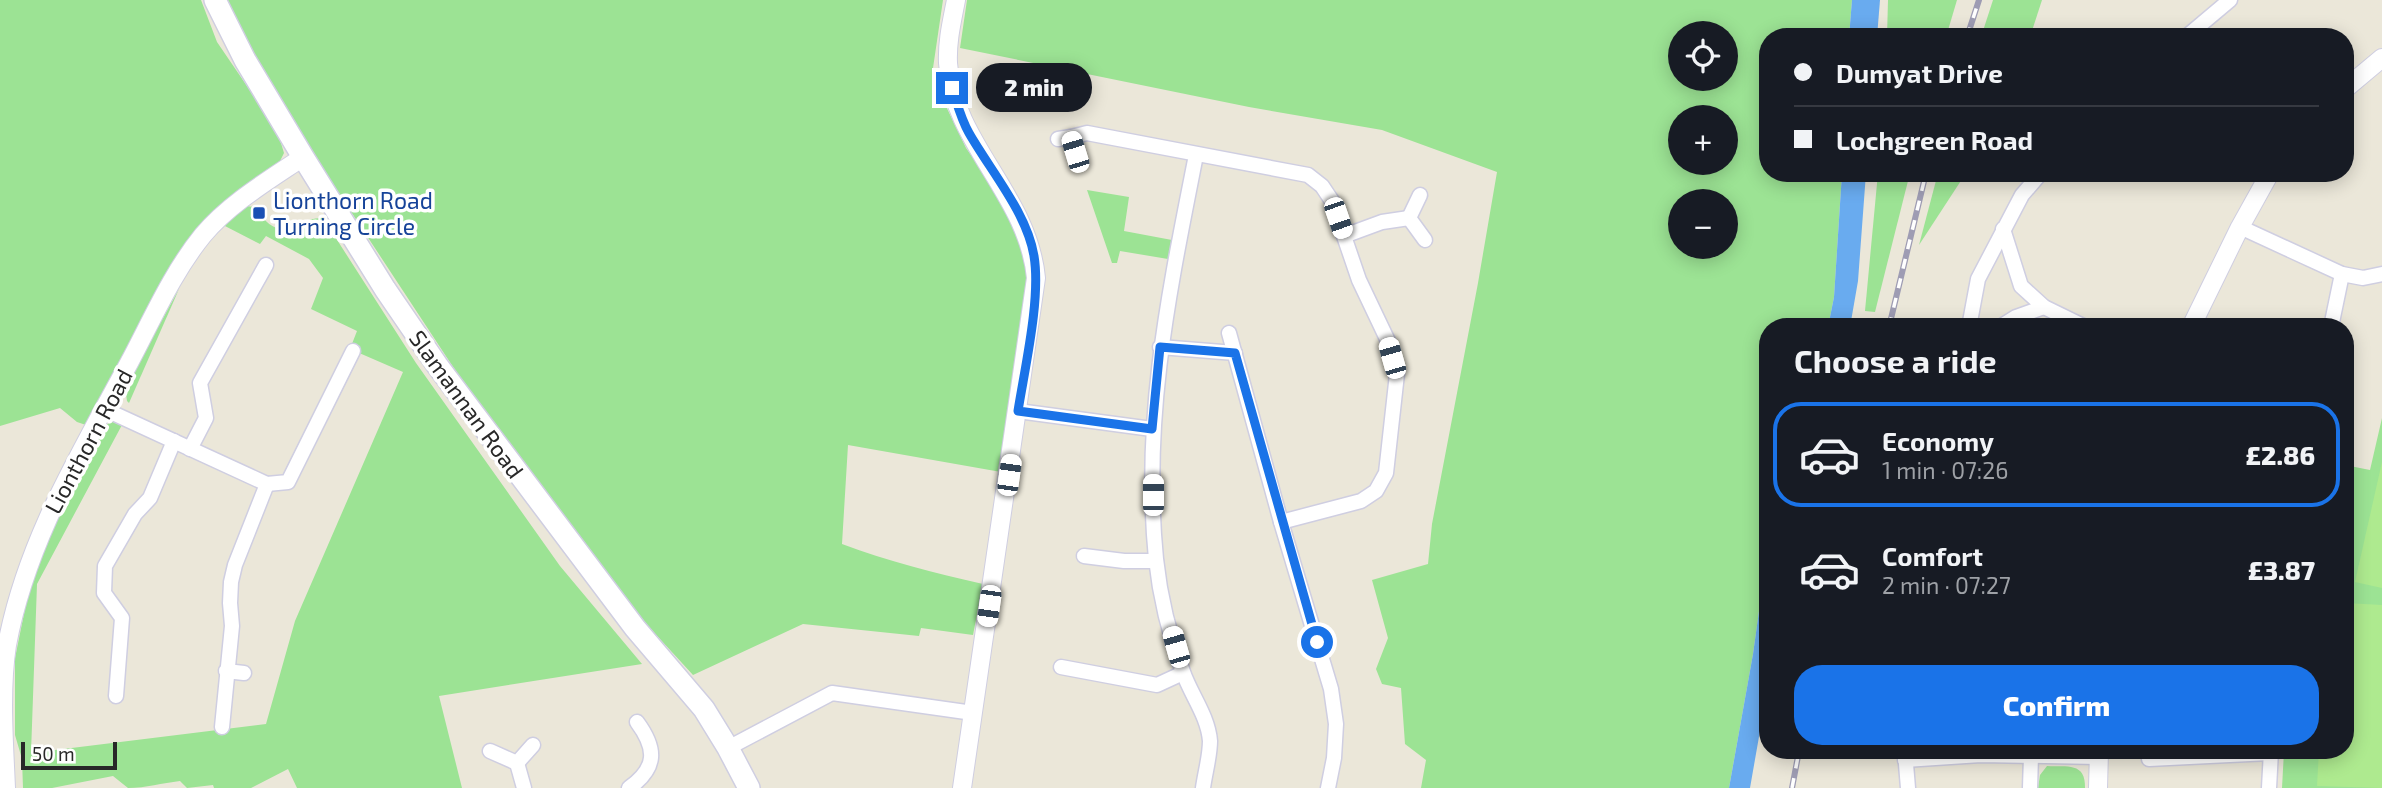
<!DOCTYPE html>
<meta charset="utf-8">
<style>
:root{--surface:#171b24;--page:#20242c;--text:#f1f3f6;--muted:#9ea1a6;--line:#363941;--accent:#1a73e8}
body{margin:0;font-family:"Exo 2",sans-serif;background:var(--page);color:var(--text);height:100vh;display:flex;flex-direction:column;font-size:26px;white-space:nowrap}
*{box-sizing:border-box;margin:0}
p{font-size:23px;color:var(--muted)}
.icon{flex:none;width:38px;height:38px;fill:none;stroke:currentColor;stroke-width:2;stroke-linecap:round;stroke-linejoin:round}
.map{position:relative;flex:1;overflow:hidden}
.sheet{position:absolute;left:1759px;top:318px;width:595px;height:441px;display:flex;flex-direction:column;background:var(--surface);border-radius:28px;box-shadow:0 4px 18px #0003}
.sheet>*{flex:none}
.banner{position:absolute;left:1759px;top:28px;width:595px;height:154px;border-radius:28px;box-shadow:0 4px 18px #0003;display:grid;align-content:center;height:154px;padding:0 35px;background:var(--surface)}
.fabs{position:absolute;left:1668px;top:21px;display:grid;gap:14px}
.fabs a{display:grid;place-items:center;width:70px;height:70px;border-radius:50%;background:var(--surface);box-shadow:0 4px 18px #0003;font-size:35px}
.scale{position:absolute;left:21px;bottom:18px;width:96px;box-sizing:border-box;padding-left:7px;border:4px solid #282828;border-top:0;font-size:19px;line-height:24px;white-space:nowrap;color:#282828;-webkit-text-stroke:5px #fff;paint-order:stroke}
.end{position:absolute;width:32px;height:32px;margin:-16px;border:9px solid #1a73e8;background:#fff;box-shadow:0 0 0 4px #fff}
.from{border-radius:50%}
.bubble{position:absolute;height:49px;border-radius:24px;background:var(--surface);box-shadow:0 4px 18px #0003;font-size:23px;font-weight:800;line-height:49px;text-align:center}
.car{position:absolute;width:21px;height:42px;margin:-21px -10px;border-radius:9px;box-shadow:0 0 5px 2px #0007;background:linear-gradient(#fff 24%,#345 0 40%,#fff 0 76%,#345 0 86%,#fff 0)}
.banner b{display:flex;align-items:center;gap:24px;height:66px;font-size:26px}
.banner b+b{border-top:2px solid var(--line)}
.banner i{width:18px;height:18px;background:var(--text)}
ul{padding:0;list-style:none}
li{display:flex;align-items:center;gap:21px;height:105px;margin:0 14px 10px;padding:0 21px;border:4px solid transparent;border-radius:28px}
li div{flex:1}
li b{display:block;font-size:26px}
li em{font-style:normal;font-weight:800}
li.selected{border-color:var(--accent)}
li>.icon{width:63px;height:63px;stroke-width:1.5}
h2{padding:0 35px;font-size:32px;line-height:84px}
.cta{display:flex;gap:14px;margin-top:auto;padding:14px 35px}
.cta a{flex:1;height:80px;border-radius:28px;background:var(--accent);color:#fff;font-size:28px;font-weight:800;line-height:80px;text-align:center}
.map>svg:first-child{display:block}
.green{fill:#9ce394;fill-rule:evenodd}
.pitch{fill:#aeea8f}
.water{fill:#69abef}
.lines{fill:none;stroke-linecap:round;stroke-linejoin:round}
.minor-casing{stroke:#cfcee1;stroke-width:17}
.tertiary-casing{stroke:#cfcee1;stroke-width:20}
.secondary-casing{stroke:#cfcee1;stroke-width:24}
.minor{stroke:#fff;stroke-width:14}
.tertiary{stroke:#fff;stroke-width:18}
.secondary{stroke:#fff;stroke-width:21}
.rail-casing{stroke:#9e9cb3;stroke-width:6}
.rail{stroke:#fff;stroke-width:3.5;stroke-dasharray:10;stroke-linecap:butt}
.route{stroke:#1a73e8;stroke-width:9}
.transit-dot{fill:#1a4fb4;stroke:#fff;stroke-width:2.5}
.labels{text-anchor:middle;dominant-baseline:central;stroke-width:7;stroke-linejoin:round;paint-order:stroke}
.transit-label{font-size:23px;fill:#164399;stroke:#fff;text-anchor:start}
.street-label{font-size:23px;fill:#282828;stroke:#fff}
</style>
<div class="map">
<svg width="2382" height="788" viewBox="0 0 2382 788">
<rect width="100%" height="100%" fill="#ebe7d9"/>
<g class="green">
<path d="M 0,0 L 201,0 L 217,42 L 277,130 L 284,153 L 279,163 L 251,182 L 203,222 L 163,281 L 86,425 L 77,422 L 60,408 L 0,426 Z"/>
<path d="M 227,0 L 943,0 L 933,68 L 942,98 L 966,148 L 1000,196 L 1019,228 L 1030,278 L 1001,472 L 848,445 L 842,544 C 888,561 934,573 983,584 L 973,635 L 921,628 L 919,636 L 803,624 L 693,675 L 637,614 L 461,379 L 267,84 Z"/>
<path d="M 967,0 L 1852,0 L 1849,37 L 1768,37 L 1768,173 L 1842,173 L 1834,297 L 1828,327 L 1768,327 L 1767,554 L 1753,654 L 1729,788 L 1421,788 L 1426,760 L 1405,744 L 1401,688 L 1382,684 L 1376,669 L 1388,638 L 1372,580 L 1428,564 L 1432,524 L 1478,283 L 1497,172 L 1382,130 L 1249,107 L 960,48 ZM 1680,33 L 1726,33 L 1726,79 L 1680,79 ZM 1680,117 L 1726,117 L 1726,163 L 1680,163 ZM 1680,201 L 1726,201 L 1726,247 L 1680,247 Z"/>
<path d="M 1888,0 L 1957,0 L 1946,37 L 1887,37 Z"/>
<path d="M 1993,0 L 2042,0 L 2030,37 L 1981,37 Z"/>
<path d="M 1878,173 L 1910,173 L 1875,312 L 1865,311 Z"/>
<path d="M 1938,173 L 1966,173 L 1919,245 Z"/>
<path d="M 1087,190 L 1129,197 L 1124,231 L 1172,240 L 1168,259 L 1120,251 L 1117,263 L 1112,263 Z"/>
<path d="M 246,206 L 254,207 C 283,247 287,219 323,218 L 416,363 L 560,566 L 642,664 L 439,696 L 462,788 L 297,788 L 288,769 L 251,788 L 214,788 L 213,785 L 187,788 L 180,781 C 162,783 146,788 128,788 L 113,776 L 52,788 L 23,788 L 22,759 L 15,735 L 15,658 L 27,599 L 34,573 L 50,535 L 104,426 C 111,422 116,420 123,423 L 37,584 L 31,753 L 266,724 L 295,621 L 403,372 L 350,349 L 357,331 L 311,309 L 323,278 L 309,259 L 266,236 L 260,244 L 223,225 Z"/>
<path d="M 179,289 L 129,403 L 127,401 L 125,387 Z"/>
<path d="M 2382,418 L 2382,788 L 2282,788 L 2284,751 L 2345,751 L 2345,465 L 2370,470 Z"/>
<path d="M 2047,766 C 2067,767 2086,762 2085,788 L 2038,788 L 2040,775 Z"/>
</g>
<g class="pitch">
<path d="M 2382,462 L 2382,588 L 2355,582 Z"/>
<path d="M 2345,603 L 2382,605 L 2382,788 L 2317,786 L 2319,751 L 2345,751 Z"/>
</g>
<g class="water">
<path d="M 1852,0 L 1880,0 L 1877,37 L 1849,37 Z"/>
<path d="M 1842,173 L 1866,173 L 1858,281 L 1850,327 L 1828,327 L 1834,297 Z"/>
<path d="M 1767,554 L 1767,691 L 1750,788 L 1729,788 L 1753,654 Z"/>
</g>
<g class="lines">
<defs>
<g id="minor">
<path d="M 2186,37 L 2230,0"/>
<path d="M 1071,137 L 1087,133 L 1308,175 L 1322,186 L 1332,201 L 1359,280 L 1388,341 L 1397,374 L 1386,473 L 1376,491 L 1361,501 L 1281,522"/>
<path d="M 1058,139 L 1071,137 L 1075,152"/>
<path d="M 1196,155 C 1169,292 1142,418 1156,559 C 1160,597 1170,637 1183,672 C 1191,695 1208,716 1210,741 C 1210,756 1205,773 1203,788"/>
<path d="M 1420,195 L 1409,218 L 1425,240"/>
<path d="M 2240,227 L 2342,274 L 2363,278 L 2382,274"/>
<path d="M 2003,229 L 2021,286 L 2044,307 L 2085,327"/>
<path d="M 1344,236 L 1382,222 L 1409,218"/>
<path d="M 1969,327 L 1978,279 L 2022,195 L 2041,173"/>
<path d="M 2000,327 L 2016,317 L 2044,307"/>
<path d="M 2331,327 L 2342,274"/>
<path d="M 1229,333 L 1281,522 L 1331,689 L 1336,724 L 1334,758 L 1328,788"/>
<path d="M 1160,347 L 1235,353"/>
<path d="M 104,409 L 267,484"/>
<path d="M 1018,411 L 1152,429"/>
<path d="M 190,449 L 206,418 L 200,383 L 266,265"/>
<path d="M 267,484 L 288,482 L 353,351"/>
<path d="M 1084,556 L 1124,561 L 1156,561"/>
<path d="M 1061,667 L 1157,685 L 1183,673"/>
<path d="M 226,671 L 244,673"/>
<path d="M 116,696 L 122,618 L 104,593 L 105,566 L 135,514 L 150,498 L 174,441"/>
<path d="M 222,727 L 232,626 L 230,603 L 231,582 L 235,565 L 267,484"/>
<path d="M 728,748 L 832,693 L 973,713"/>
<path d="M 490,751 L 517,763 L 533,745"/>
<path d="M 1905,752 L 1908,788"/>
<path d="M 2149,759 L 2270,753"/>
<path d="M 1905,760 L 1981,755 L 2099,757"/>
<path d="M 517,763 L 524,788"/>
<path d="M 629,788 C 657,768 657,749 637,722"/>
<path d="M 2030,788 L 2031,756"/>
<path d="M 2269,788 L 2271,751"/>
</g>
<g id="tertiary">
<path d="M 956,0 C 952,21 947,41 948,63 C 953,144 1028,194 1036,278 L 962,788"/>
<path d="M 2345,89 L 2382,58"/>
<path d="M 2191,327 L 2240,227 L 2270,173"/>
<path d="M 6,788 C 4,741 0,691 7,645 C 26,542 80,454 129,363 C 152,320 172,273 203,235 C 230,203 269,180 303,157"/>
<path d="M 2098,788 L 2099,751"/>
</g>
<path id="secondary" d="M 215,0 L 245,60 L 303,157 L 385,289 L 437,365 L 635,628 L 704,709 L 728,748 L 749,788"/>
</defs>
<use href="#minor" class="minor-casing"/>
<use href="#tertiary" class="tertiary-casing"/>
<use href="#secondary" class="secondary-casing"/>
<use href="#minor" class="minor"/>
<use href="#tertiary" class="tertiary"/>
<use href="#secondary" class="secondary"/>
<defs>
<g id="rail">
<path d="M 1967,37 L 1979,0"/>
<path d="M 1889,327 L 1926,173"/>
<path d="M 1792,788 L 1799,751"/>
</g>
</defs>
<use href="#rail" class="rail-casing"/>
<use href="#rail" class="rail"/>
</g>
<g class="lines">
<path class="route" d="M 952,88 C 957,103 961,119 969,133 C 990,170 1027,213 1034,256 C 1041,298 1025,367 1018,411 L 1152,429 L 1160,347 L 1235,353 L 1317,642"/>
</g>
<rect class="transit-dot" x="252" y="206" width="14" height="14" rx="3.5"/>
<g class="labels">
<g class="transit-label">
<text x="273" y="200">Lionthorn Road<tspan x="273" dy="26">Turning Circle</tspan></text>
</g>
<g class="street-label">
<text transform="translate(467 404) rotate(54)">Slamannan Road</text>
<text transform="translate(88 441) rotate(-62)">Lionthorn Road</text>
</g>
</g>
</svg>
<div class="fabs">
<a><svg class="icon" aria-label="locate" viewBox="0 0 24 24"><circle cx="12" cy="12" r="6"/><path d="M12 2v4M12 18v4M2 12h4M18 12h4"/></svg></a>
<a>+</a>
<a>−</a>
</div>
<div class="scale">50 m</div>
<i class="end from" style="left:1317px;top:642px"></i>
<i class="end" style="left:952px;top:88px"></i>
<div class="bubble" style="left:976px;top:63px;width:116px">2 min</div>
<i class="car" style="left:1075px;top:152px;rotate:343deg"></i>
<i class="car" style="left:1338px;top:218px;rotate:161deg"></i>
<i class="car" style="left:1392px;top:358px;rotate:344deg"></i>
<i class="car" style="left:1009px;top:475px;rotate:8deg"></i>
<i class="car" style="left:1153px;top:495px;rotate:0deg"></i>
<i class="car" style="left:989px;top:606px;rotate:188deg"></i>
<i class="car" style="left:1176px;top:647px;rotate:344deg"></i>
<div class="banner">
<b><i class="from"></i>Dumyat Drive</b>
<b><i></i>Lochgreen Road</b>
</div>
<section class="sheet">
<h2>Choose a ride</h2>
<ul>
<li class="selected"><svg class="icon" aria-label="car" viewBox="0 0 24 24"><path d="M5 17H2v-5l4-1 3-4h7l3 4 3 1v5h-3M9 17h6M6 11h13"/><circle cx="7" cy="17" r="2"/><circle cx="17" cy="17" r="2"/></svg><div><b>Economy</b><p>1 min · 07:26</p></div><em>£2.86</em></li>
<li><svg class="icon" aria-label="car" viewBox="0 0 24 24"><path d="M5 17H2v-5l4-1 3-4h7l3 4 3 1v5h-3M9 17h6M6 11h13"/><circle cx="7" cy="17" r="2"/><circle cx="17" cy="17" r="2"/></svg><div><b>Comfort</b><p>2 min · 07:27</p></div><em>£3.87</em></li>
</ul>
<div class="cta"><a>Confirm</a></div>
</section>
</div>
